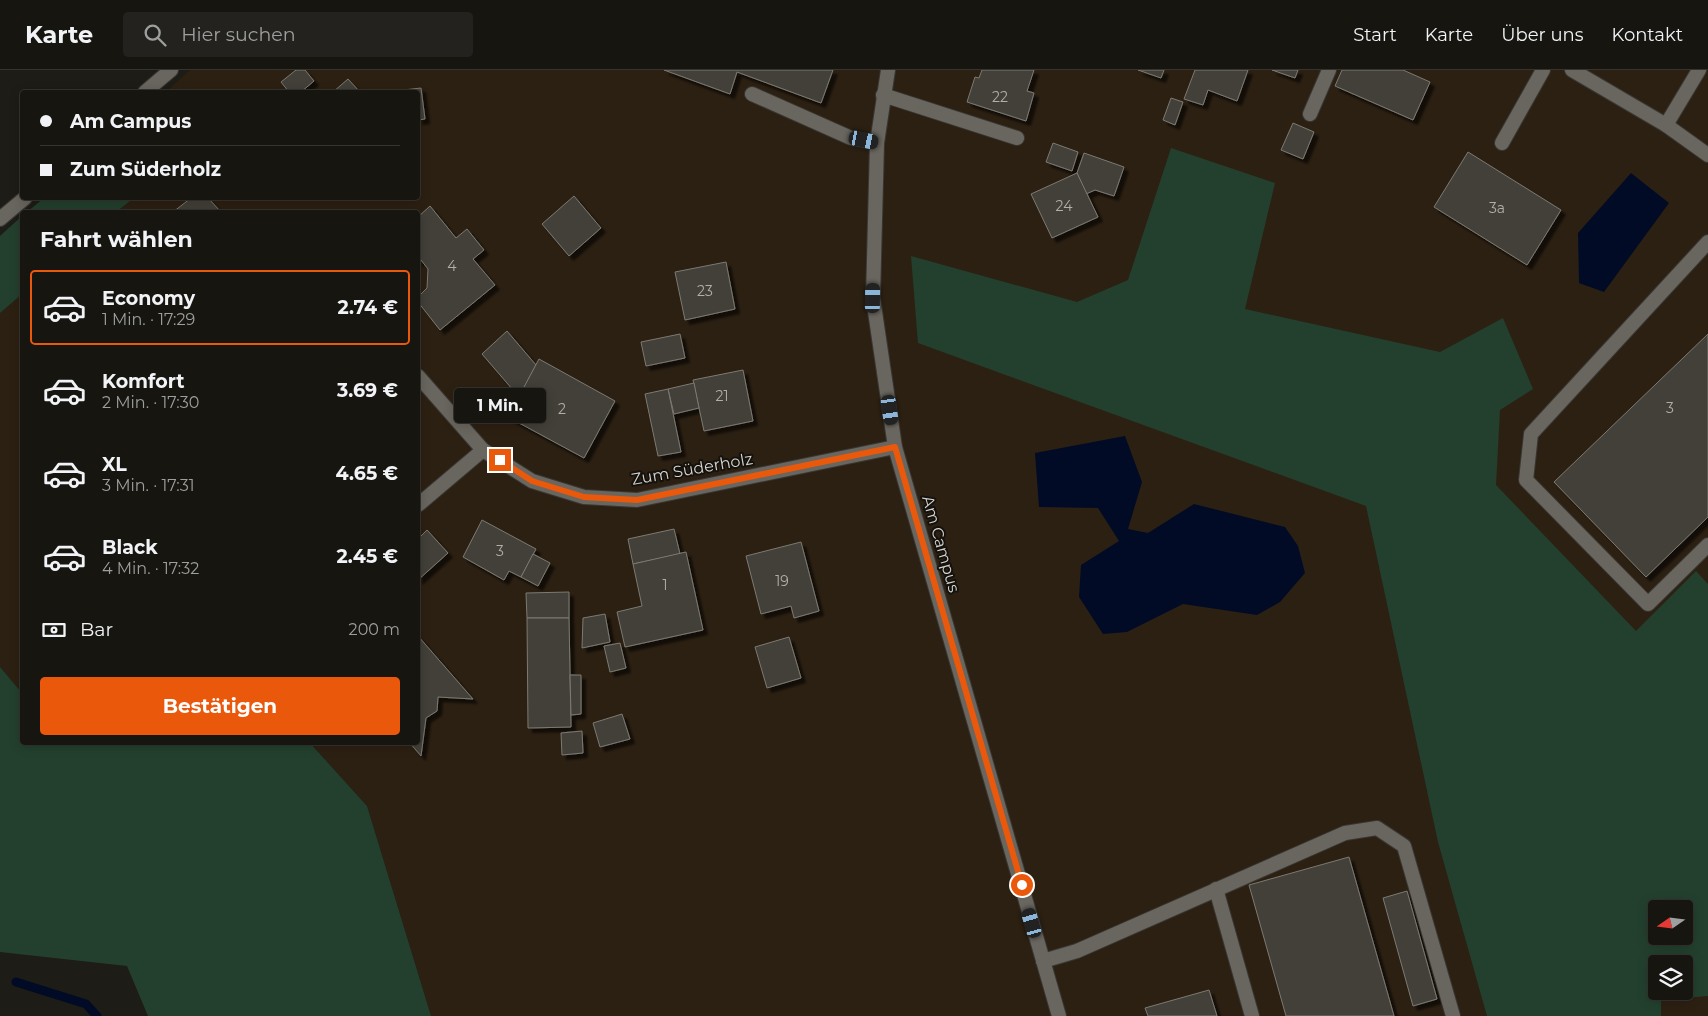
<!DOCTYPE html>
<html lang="de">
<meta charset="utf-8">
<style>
:root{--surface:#161510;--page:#23221e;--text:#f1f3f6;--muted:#9e9f9f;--line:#353430;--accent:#ea580c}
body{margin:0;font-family:Montserrat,sans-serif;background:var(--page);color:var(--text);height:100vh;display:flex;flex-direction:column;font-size:19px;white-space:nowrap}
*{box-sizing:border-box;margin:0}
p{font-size:16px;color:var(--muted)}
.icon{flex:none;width:28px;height:28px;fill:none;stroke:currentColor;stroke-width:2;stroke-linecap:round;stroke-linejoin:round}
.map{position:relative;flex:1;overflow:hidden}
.side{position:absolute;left:20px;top:140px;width:400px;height:535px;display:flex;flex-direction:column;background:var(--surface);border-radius:5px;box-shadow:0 2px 12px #0003,0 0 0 1px var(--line)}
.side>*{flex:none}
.banner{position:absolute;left:20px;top:20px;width:400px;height:110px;border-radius:5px;box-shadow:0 2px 12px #0003,0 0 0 1px var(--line);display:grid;align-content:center;height:110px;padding:0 20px;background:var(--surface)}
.needle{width:32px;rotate:256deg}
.tools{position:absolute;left:1648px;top:830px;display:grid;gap:10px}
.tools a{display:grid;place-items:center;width:45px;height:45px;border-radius:5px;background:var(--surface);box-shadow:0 2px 12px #0003,0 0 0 1px var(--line);font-size:25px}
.end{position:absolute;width:22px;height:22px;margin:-11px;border:6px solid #ea580c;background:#fff;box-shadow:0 0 0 2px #fff}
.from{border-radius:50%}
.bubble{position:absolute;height:35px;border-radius:5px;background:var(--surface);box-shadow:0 2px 12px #0003,0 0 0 1px var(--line);font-size:16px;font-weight:700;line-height:35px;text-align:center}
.car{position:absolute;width:15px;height:30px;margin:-15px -8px;border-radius:6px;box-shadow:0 0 4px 1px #0007;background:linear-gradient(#222 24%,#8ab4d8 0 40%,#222 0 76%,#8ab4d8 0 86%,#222 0)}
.banner b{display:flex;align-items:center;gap:18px;height:48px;font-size:19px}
.banner b+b{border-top:1px solid var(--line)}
.banner i{width:12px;height:12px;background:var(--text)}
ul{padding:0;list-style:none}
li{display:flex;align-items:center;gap:15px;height:75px;margin:0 10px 8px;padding:0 10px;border:2px solid transparent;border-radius:5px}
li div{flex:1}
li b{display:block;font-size:19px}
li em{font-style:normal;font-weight:700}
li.selected{border-color:var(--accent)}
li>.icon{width:45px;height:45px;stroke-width:1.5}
h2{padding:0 20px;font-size:22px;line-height:60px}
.pay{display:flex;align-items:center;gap:12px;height:55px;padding:0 20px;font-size:19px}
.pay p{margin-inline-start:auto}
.primary-button{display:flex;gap:10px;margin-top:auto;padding:10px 20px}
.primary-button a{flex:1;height:58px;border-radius:5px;background:var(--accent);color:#fff;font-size:20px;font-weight:700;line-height:58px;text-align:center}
header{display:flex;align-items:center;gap:30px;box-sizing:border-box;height:70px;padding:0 25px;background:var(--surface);border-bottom:1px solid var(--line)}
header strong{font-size:24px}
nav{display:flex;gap:28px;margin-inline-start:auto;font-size:18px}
.search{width:350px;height:45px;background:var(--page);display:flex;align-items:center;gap:12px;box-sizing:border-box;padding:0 18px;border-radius:5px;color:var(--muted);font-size:19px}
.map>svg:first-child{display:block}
.commercial{fill:#2c2012;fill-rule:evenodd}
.green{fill:#23402e;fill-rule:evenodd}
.water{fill:#010b26}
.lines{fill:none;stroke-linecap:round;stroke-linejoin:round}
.stream{stroke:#010b26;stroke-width:9}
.building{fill:#424039;stroke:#7c7a72;filter:url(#shadow)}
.service-casing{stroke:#393734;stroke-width:16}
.minor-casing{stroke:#393734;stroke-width:16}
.service{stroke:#69665f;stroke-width:14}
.minor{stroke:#69665f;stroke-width:14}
.route{stroke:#ea580c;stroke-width:6}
.labels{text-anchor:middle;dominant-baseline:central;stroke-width:4;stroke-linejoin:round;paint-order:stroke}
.number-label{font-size:14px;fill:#b1afaa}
.street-label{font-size:16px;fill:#d6d4d0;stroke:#15120d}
</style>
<header>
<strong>Karte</strong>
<div class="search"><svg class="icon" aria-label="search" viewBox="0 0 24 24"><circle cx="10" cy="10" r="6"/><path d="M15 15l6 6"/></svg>Hier suchen</div>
<nav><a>Start</a><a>Karte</a><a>Über uns</a><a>Kontakt</a></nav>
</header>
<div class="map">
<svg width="1708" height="946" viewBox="0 0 1708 946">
<defs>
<filter id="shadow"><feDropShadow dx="4.5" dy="4.5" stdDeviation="1" flood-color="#0009"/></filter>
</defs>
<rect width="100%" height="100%" fill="#1e1c16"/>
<g class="commercial">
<path d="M 190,0 L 1708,0 L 1708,946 L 431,946 L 367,736 L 310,673 L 418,672 L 418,142 L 116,142 L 134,128 L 418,128 L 418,22 L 169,22 L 168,20 ZM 1656,839 L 1684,839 L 1684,866 L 1656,866 ZM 1656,894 L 1684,894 L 1684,921 L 1656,921 Z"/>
<path d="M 22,224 L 22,623 L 0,597 L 0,243 Z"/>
</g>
<g class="green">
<path d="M 1171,78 L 1275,113 L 1245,239 L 1440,282 L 1503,248 L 1533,319 L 1500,340 L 1496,415 L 1636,561 L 1696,501 L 1708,514 L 1708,926 L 1661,930 L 1661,946 L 1487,946 L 1438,772 L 1366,436 L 918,273 L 911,186 L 1077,232 L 1128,210 ZM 1656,839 L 1684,839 L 1684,866 L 1656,866 ZM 1656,894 L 1684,894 L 1684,921 L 1656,921 Z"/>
<path d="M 44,128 L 134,128 L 116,142 L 27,142 Z"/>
<path d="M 22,146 L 22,224 L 0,243 L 0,166 Z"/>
<path d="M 0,597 L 22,623 L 22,672 L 310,673 L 367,736 L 431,946 L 148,946 L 127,896 L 0,882 Z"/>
</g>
<g class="water">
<path d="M 1631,103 L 1669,133 L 1604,222 L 1579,213 L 1578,163 Z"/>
<path d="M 1125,366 L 1142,412 L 1128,459 L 1148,463 L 1194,434 L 1285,457 L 1298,476 L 1305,503 L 1280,532 L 1257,545 L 1183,534 L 1127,562 L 1103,564 L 1079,527 L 1081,495 L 1119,471 L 1098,438 L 1039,437 L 1035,383 Z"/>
</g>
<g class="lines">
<path class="stream" d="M 16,912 L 86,934 L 97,946"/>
</g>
<g class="building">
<path d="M 296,0 L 305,0 L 314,11 L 301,22 L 289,22 L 281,12 Z"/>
<path d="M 664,0 L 833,0 L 821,33 L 737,2 L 730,24 Z"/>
<path d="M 982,0 L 1034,0 L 1027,21 L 1034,23 L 1026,51 L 967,32 L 975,7 L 979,8 Z"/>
<path d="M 1138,0 L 1164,0 L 1161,8 Z"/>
<path d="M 1195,0 L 1248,0 L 1237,31 L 1208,20 L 1203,35 L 1184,29 Z"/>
<path d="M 1272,0 L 1298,0 L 1295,8 Z"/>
<path d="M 1342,0 L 1403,0 L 1430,12 L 1413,50 L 1335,16 Z"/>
<path d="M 348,9 L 360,22 L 333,22 Z"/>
<path d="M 421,18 L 425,49 L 418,50 L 418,22 L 403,22 L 403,20 Z"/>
<path d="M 1171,28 L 1183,32 L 1175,55 L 1163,50 Z"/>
<path d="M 1293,53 L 1314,62 L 1303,89 L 1281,80 Z"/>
<path d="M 1053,73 L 1078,82 L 1072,101 L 1046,92 Z"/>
<path d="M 1468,82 L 1561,140 L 1527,195 L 1434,137 Z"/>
<path d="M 1084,83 L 1124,97 L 1114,126 L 1095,120 L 1086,124 L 1077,103 Z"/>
<path d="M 1077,103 L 1098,147 L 1052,168 L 1031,124 Z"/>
<path d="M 574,126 L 601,158 L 569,186 L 542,154 Z"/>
<path d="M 191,128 L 208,128 L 221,142 L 173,142 Z"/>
<path d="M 430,136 L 456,168 L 467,159 L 484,180 L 473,189 L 495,215 L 440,260 L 418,232 L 418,227 L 427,218 L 428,199 L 421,190 L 418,193 L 418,147 Z"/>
<path d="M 726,192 L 735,239 L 685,250 L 675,202 Z"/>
<path d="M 507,261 L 536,295 L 519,327 L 482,284 Z"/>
<path d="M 680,264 L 685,288 L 646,296 L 641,272 Z"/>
<path d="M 1708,264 L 1708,447 L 1646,507 L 1554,412 Z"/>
<path d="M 539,289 L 615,331 L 584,388 L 508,347 Z"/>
<path d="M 743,300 L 753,351 L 704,361 L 693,310 Z"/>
<path d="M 694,313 L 699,338 L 674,344 L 668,319 Z"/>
<path d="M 668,319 L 681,382 L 658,386 L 645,324 Z"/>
<path d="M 482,450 L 536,479 L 521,507 L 509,501 L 504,510 L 463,487 Z"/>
<path d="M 674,459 L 680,484 L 633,494 L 628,469 Z"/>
<path d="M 427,460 L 448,483 L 418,510 L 418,469 Z"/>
<path d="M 801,472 L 819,541 L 794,548 L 791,536 L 761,544 L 746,486 Z"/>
<path d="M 686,482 L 703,560 L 625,577 L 617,542 L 642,536 L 633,494 Z"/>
<path d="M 533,484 L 550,493 L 538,516 L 521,507 Z"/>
<path d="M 569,522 L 569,548 L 527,548 L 526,523 Z"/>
<path d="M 605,544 L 610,572 L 582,578 L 583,548 Z"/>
<path d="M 527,548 L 569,548 L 571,657 L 528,658 Z"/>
<path d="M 418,566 L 473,629 L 438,627 L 437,641 L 426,648 L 421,686 L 409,672 L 418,672 Z"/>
<path d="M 789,567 L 801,608 L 767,618 L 755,577 Z"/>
<path d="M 620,573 L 626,598 L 610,602 L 604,576 Z"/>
<path d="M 570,605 L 581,605 L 581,644 L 571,645 Z"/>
<path d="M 622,644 L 630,669 L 600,677 L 593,653 Z"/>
<path d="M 582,661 L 583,683 L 562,685 L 561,663 Z"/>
<path d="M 1349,787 L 1394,946 L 1286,946 L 1249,815 Z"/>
<path d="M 1407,821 L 1437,929 L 1413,936 L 1383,828 Z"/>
<path d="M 1209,920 L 1217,946 L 1148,946 L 1145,938 Z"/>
</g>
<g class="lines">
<defs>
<g id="service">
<path d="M 752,24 L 851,68 L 877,73"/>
<path d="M 883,25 L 1017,68"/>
<path d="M 1310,44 L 1329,0"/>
<path d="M 1502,73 L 1543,0"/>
<path d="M 1708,172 L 1531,364 L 1526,410 L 1648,534 L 1708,475"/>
<path d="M 418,435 L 483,380"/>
<path d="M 1216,819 L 1252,946"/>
<path d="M 1043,891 L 1077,881 L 1345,763 L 1377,758 L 1404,776 L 1453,946"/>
</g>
<g id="minor">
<path d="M 888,0 L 877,73 L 873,228 L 895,377 L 1059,946"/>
<path d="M 1572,0 L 1666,55 L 1708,85"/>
<path d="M 145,22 L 171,0"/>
<path d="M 1666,55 L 1699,0"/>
<path d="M 0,149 L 25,128"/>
<path d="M 418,306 L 483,380 L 532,411 L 584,427 L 637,430 L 895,377"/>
</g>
</defs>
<use href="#service" class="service-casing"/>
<use href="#minor" class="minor-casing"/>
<use href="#service" class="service"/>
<use href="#minor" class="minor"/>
</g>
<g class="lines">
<path class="route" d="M 500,390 L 532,411 L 584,427 L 637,430 L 895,377 L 1022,815"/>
</g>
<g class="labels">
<g class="number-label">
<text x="1000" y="27">22</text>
<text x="1064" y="136">24</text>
<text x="1497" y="138">3a</text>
<text x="452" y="196">4</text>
<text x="705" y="221">23</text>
<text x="722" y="326">21</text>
<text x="1670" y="338">3</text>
<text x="562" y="339">2</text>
<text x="500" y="481">3</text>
<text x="782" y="511">19</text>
<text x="665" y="515">1</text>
</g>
<g class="street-label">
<text transform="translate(692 399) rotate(-10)">Zum Süderholz</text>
<text transform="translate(941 474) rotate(74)">Am Campus</text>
</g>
</g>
</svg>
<div class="tools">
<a><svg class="needle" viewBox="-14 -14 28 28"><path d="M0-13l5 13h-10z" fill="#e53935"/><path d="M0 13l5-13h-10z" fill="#9e9f9f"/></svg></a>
<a><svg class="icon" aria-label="layers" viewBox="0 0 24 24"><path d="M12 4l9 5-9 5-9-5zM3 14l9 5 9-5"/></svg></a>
</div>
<i class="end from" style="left:1022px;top:815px"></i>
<i class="end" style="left:500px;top:390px"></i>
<div class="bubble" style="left:454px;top:318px;width:92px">1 Min.</div>
<i class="car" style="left:864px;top:70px;rotate:102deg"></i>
<i class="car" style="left:873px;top:228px;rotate:1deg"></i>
<i class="car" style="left:890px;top:340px;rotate:172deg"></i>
<i class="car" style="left:1032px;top:853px;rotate:344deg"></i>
<div class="banner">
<b><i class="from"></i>Am Campus</b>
<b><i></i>Zum Süderholz</b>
</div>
<section class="side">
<h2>Fahrt wählen</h2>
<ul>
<li class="selected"><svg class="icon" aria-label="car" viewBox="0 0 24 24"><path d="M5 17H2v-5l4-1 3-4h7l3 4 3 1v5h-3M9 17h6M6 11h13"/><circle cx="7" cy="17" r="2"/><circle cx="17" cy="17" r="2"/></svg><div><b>Economy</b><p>1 Min. · 17:29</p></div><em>2.74 €</em></li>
<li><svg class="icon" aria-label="car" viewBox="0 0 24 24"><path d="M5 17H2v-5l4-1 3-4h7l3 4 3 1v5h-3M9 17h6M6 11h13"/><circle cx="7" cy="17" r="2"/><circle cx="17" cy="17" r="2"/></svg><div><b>Komfort</b><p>2 Min. · 17:30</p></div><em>3.69 €</em></li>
<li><svg class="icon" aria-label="car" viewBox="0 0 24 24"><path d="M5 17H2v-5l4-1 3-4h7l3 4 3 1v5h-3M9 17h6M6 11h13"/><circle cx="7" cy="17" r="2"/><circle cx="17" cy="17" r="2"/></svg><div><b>XL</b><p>3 Min. · 17:31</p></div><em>4.65 €</em></li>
<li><svg class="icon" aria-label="car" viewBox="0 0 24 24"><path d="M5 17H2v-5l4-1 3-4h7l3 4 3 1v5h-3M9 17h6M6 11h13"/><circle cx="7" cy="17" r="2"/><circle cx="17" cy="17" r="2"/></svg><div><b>Black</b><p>4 Min. · 17:32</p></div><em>2.45 €</em></li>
</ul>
<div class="pay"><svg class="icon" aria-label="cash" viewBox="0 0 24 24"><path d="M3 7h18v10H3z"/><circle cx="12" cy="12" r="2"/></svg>Bar<p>200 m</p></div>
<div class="primary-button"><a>Bestätigen</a></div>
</section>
</div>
